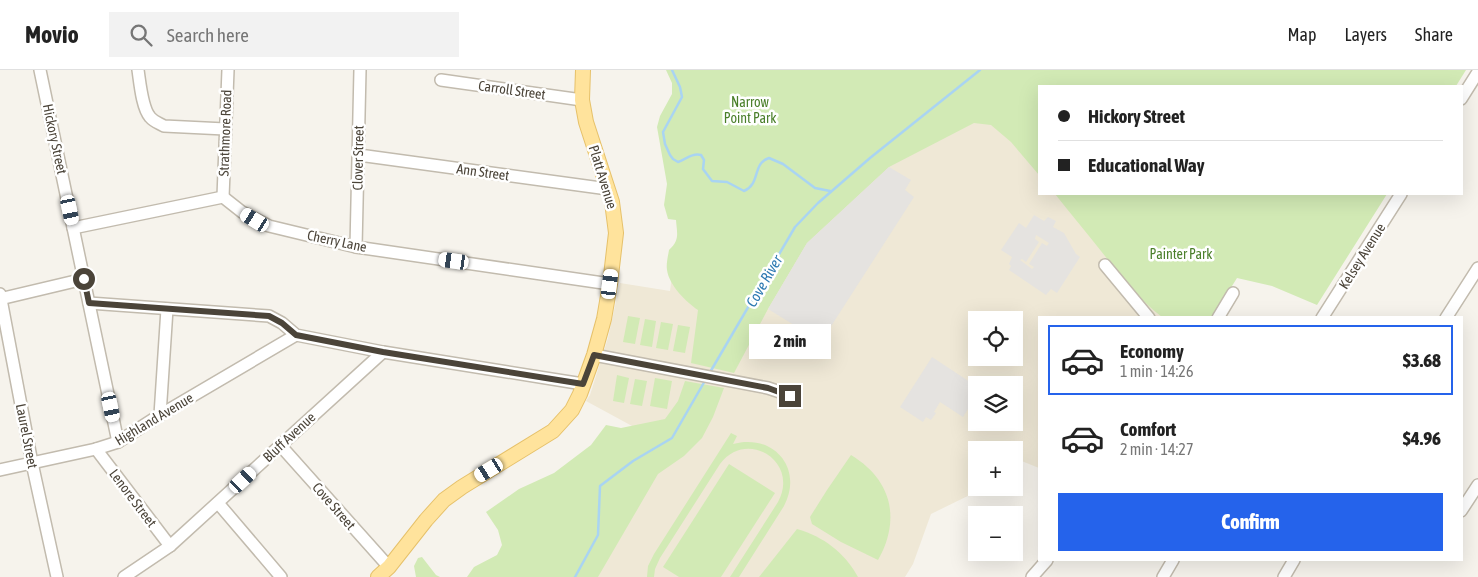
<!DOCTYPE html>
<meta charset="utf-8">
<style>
:root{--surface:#fff;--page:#f2f2f2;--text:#222;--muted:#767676;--line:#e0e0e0;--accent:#2563eb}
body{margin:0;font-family:"Asap Condensed",sans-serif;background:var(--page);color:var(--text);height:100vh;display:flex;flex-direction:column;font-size:19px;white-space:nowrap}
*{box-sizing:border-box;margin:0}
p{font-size:16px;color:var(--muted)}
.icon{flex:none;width:28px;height:28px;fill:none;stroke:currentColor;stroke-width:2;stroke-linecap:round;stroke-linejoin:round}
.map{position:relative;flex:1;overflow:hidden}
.panel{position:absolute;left:1038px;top:246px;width:425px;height:245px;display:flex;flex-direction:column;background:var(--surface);border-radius:0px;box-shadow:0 5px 20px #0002}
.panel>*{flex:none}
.hud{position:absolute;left:1038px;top:15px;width:425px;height:110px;border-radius:0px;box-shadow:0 5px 20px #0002;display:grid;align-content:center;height:110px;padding:0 20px;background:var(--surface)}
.fabs{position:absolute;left:968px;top:241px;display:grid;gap:10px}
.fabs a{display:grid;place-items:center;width:55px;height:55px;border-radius:0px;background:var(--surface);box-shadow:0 5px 20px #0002;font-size:25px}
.end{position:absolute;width:22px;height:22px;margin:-11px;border:6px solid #4b4439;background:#fff;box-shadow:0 0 0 2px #fff}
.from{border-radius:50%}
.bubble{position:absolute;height:35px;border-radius:0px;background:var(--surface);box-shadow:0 5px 20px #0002;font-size:16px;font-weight:800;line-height:35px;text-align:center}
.car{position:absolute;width:15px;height:30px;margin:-15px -8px;border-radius:6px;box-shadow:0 0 4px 1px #0007;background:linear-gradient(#fff 24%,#345 0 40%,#fff 0 76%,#345 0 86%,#fff 0)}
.hud b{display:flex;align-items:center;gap:18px;height:48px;font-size:19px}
.hud b+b{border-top:1px solid var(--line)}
.hud i{width:12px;height:12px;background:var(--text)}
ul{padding:9px 0 0;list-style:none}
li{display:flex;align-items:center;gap:15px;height:70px;margin:0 10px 8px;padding:0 10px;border:2px solid transparent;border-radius:0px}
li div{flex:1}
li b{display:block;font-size:19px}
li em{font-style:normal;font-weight:800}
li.current{border-color:var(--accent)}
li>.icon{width:45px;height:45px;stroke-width:1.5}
.cta{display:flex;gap:10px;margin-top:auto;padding:10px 20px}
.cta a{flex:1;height:58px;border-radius:0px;background:var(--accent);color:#fff;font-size:20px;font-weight:800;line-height:58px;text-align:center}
header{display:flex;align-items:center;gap:30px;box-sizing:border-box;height:70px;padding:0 25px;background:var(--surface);border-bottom:1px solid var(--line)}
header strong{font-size:24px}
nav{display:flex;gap:28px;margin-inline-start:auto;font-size:18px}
.search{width:350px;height:45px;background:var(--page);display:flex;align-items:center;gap:12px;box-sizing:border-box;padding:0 18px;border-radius:0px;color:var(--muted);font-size:19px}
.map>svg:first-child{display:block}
.education{fill:#efe8d6;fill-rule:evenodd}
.green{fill:#d2eab5}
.parking{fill:#e5e3e0;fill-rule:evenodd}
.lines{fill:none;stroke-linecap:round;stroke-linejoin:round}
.stream{stroke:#a9d4f2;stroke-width:2.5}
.minor-casing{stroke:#c2bbae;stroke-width:14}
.major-casing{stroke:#e6c16a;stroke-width:16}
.minor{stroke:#fff;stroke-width:11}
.major{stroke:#ffe39c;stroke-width:14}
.route{stroke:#4b4439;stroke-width:6}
.labels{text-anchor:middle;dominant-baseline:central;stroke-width:5;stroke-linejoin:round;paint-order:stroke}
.street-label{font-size:14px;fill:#4b4439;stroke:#fff}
.park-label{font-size:14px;fill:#4a7f2a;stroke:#fff}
.water-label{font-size:15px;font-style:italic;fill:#2e7ab2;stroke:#fff}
</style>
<header>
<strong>Movio</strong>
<div class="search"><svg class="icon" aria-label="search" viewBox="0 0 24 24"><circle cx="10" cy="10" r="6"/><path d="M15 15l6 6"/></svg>Search here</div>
<nav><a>Map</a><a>Layers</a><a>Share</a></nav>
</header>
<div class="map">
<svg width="1478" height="507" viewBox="0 0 1478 507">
<rect width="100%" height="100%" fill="#f6f3ec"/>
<path class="education" d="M 917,3 L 1039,87 L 1039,124 L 1069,124 L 1165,247 L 1039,248 L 1039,398 L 1014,388 L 1014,380 L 976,380 L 976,418 L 984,418 L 931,444 L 913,494 L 905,507 L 596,507 L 645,363 L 586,331 L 590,325 L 608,268 L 620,213 L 670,221 L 672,205 ZM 976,250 L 1014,250 L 1014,288 L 976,288 ZM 976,315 L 1014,315 L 1014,352 L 976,352 Z"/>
<g class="green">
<path d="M 666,0 L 1466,0 L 1456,16 L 1039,16 L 1039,105 L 1011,72 L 991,55 L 974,53 L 889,97 L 807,173 L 768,239 L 734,303 L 691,293 L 698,240 C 686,232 669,215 667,200 C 666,194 668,186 669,180 C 680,170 677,164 676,150 L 668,149 L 664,135 L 667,114 L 657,57 L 660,46 L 672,24 L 672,13 Z"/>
<path d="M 1055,124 L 1387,124 L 1317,235 L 1272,216 L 1237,208 L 1212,248 L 1162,247 C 1138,229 1120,205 1101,181 C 1086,162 1070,143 1055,124 Z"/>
<path d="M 628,246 L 640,248 L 635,274 L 623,272 Z"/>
<path d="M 645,249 L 656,251 L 652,277 L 640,275 Z"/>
<path d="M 661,252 L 673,254 L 668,280 L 656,278 Z"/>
<path d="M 678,255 L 690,257 L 685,283 L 673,281 Z"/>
<path d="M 617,305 L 629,308 L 624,333 L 613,331 Z"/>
<path d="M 655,308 L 672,311 L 667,339 L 650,336 Z"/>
<path d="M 635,309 L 647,311 L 642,336 L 630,334 Z"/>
<path d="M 685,311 L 724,318 L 713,347 L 702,368 L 684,386 L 658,404 L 598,507 L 467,507 L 474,497 L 497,485 L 502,475 L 498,460 L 486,442 L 519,419 L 554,403 L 591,375 L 606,355 L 621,358 L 665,349 L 678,331 Z"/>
<path d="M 731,363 L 737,366 L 733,374 C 773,363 804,398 784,436 L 739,507 L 730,507 L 778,432 C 800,392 747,358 720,394 L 660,488 L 655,499 L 654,507 L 647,507 L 648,496 L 654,484 Z"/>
<path d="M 851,385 C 892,410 901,449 878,490 L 841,472 L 812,454 L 810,447 L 827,420 Z"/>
<path d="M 729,394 L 775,423 L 721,507 L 679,507 L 663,497 Z"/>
<path d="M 797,459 C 824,467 844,482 858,507 L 759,507 Z"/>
<path d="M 422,487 L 436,505 L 440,507 L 416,507 L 414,496 L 418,488 Z"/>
</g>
<g class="parking">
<path d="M 889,97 L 911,110 L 905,120 L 914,127 L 819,275 L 815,268 L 768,239 L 807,173 Z"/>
<path d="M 1034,145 L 1044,151 L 1048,147 L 1056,151 L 1053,157 L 1064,163 L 1076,184 L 1080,187 L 1057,223 L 1051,219 L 1046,225 L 1009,200 L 1011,196 L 1009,194 L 1012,187 L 1001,180 L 1019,153 L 1026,158 ZM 1036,165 L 1049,173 L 1047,176 L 1042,173 L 1029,194 L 1034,197 L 1032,199 L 1020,190 L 1022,189 L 1026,192 L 1039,172 L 1035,169 Z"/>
<path d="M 932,287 L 976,316 L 976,326 L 963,347 L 940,332 L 934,342 L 936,343 L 931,350 L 926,347 L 923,352 L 900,337 Z"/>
</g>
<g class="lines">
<g class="stream">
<path d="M 672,0 L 680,17 L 682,27 L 663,62 L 665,74 L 670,85 L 673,89 L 678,92 C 686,89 692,83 701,85 L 704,90 L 703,99 L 712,111 L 727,112 L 744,121 C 761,114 752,93 769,88 L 783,94 L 815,118 L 830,121"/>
<path d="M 709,304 L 795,157 L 818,133 L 870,88 L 980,0"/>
<path d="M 575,507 L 598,465 L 600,416 L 633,391 L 672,368 L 706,309"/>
</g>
<defs>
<g id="minor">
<path d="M 40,0 L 118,372"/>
<path d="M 138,0 C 140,13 142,38 150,47 C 154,52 159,53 164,56 L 225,59"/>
<path d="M 441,10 L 582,30"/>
<path d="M 1461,29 L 1478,2"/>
<path d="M 359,85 L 608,119"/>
<path d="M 223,127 L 228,0"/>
<path d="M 73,158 L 223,127 L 242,142 L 269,156 L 356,177 L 610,214"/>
<path d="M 356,177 L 360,0"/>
<path d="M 1105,195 L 1149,248"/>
<path d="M 0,224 L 32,393 L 57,507"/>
<path d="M 0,229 L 84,209"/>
<path d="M 89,233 L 269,246 L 282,253 L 296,265 L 383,282 L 583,314"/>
<path d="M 1218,248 L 1233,223"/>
<path d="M 1322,248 L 1401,124"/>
<path d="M 1446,248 L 1478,198"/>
<path d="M 594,285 L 768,318 L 783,323 L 795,329"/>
<path d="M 160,345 L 167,239"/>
<path d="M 280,375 L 389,497"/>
<path d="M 96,379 L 170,476"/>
<path d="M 0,400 L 96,379 L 118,372 L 160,345 L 296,265"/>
<path d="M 218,433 L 281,507"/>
<path d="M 1461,441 L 1478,415"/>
<path d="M 124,507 L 170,476 L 383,282"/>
<path d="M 1032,507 L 1047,490"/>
<path d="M 1163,507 L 1173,490"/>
<path d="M 1284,507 L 1294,490"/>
</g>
<path id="major" d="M 378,507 L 389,497 L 426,450 L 444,430 L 462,417 L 553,361 L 572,340 L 580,324 L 594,285 L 604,249 L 610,214 L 616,163 L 612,132 L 586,52 L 582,30 L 583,0"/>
</defs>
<use href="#minor" class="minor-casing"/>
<use href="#major" class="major-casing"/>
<use href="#minor" class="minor"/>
<use href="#major" class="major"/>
</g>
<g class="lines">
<path class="route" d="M 84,209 L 89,233 L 269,246 L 282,253 L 296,265 L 383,282 L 583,314 L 594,285 L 768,318 L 790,326"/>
</g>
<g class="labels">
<g class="street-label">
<text transform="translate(512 20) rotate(8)">Carroll Street</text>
<text transform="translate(225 63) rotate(-88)">Strathmore Road</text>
<text transform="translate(55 69) rotate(78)">Hickory Street</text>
<text transform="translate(358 88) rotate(-89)">Clover Street</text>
<text transform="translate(483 102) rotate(8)">Ann Street</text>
<text transform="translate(603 107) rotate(73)">Platt Avenue</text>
<text transform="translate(337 171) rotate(12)">Cherry Lane</text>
<text transform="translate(1362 186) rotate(-58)">Kelsey Avenue</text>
<text transform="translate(154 349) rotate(-31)">Highland Avenue</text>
<text transform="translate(27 366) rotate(79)">Laurel Street</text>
<text transform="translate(289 367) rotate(-43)">Bluff Avenue</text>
<text transform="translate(133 428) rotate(53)">Lenore Street</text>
<text transform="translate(334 436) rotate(49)">Cove Street</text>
</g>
<g class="park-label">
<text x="750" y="32">Narrow<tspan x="750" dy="16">Point Park</tspan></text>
<text x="1181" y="184">Painter Park</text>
</g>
<g class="water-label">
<text transform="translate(764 211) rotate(-60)">Cove River</text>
</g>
</g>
</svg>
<div class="fabs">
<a><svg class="icon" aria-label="locate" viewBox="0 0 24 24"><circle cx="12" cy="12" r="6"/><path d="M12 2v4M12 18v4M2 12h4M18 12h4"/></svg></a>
<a><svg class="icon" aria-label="layers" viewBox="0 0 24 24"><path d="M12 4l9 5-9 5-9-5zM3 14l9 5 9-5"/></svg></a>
<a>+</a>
<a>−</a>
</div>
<i class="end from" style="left:84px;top:209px"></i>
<i class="end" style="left:790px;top:326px"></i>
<div class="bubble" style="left:749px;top:254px;width:82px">2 min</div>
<i class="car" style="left:70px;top:140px;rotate:168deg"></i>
<i class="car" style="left:255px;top:150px;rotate:301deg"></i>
<i class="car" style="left:454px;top:191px;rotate:278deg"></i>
<i class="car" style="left:610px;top:214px;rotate:7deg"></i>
<i class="car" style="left:111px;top:337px;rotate:168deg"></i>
<i class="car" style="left:489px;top:400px;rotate:239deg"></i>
<i class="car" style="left:243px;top:410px;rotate:47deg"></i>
<div class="hud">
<b><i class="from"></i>Hickory Street</b>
<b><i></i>Educational Way</b>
</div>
<section class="panel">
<ul>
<li class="current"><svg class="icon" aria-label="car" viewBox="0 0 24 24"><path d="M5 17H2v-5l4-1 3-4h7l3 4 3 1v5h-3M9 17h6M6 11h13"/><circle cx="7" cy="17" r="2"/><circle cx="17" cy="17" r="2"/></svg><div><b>Economy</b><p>1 min · 14:26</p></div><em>$3.68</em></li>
<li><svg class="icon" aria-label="car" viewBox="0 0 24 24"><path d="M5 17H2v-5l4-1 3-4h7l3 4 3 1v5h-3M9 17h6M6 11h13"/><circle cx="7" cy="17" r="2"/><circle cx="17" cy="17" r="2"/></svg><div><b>Comfort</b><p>2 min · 14:27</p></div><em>$4.96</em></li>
</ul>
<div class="cta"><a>Confirm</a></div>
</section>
</div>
